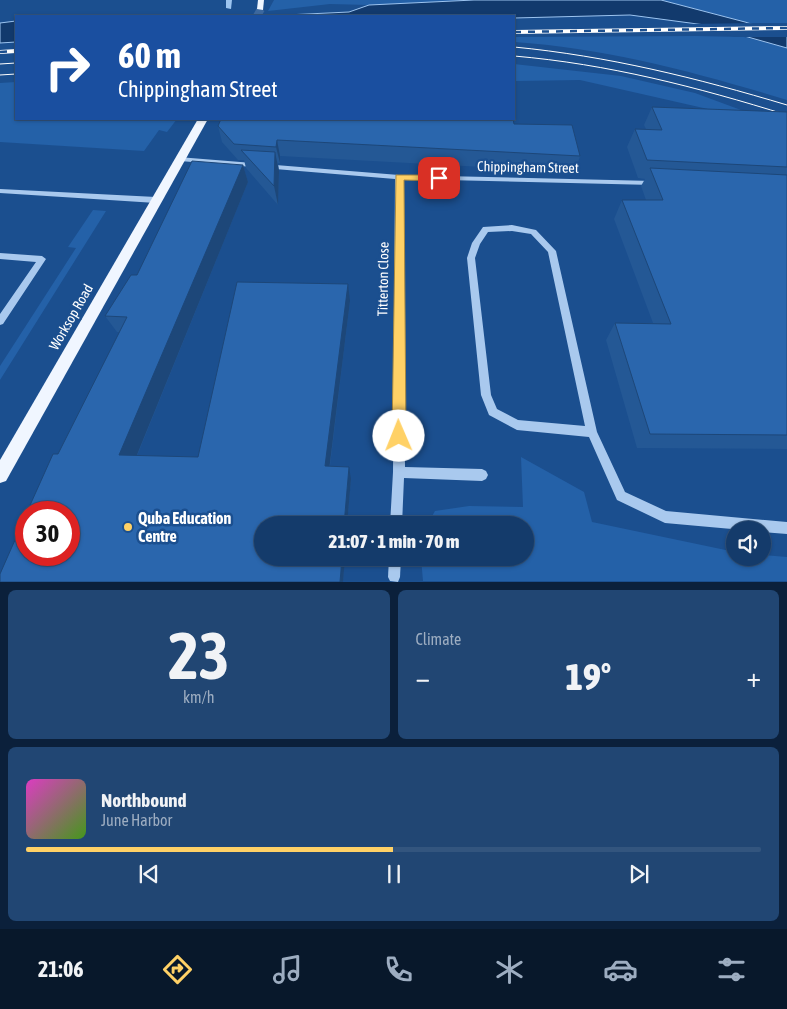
<!DOCTYPE html>
<html lang="en">
<head>
<meta charset="utf-8">
<style>
  :root { --surface:#143b6b; --page:#214673; --text:#f1f3f6; --muted:#9dadc1; --line:#33557e; --accent:#ffd166 }
  body { margin:0; font-family:"Asap Condensed",sans-serif; background:var(--page); color:var(--text); height:100vh; display:flex; flex-direction:column; font-size:19px; white-space:nowrap }
  * { box-sizing:border-box; margin:0 }
  p { font-size:16px; color:var(--muted) }
  .icon { flex:none; width:28px; height:28px; fill:none; stroke:currentColor; stroke-width:2; stroke-linecap:round; stroke-linejoin:round }
  .map { position:relative; height:582px; overflow:hidden }
  .drawer { display:flex; flex-direction:column; gap:8px; padding:8px; background:#0b203b; flex:1 }
  .drawer>* { flex:none }
  .guide { position:absolute; left:15px; top:15px; width:500px; height:105px; border-radius:0px; box-shadow:0 1px 4px #0004,0 0 0 1px var(--line); background:#1a4fa0; color:#fff; overflow:hidden }
  .buttons { position:absolute; left:726px; top:521px; display:grid; gap:10px }
  .buttons a { display:grid; place-items:center; width:45px; height:45px; border-radius:50%; background:var(--surface); box-shadow:0 1px 4px #0004,0 0 0 1px var(--line); font-size:25px }
  .speed { position:absolute; left:15px; top:501px; display:flex; gap:10px; font-size:25px; font-weight:700; text-align:center }
  .speed>* { display:grid; place-content:center; width:65px; height:65px; border-radius:50%; background:var(--surface); box-shadow:0 1px 4px #0004,0 0 0 1px var(--line); line-height:1 }
  .speed .limit { border:8px solid #d22; background:#fff; color:#111 }
  .pin { position:absolute; display:grid; place-items:center; width:42px; height:42px; color:#fff; margin:-21px; border-radius:10px; box-shadow:0 2px 8px #0006 }
  .me { position:absolute; width:55px; margin:-28px; rotate:359deg; stroke-linejoin:round; filter:drop-shadow(0 0 4px #0008) }
  .turn { display:flex; align-items:center; gap:18px; height:105px; padding:0 20px; font-size:22px }
  .turn .icon { width:65px; height:65px; stroke-width:2.5 }
  .turn b { display:block; font-size:35px; line-height:42px }
  .big { font-size:38px; font-weight:800; line-height:1.1 }
  .drawer .tile { flex:1; display:flex; flex-direction:column; justify-content:center; gap:8px; min-width:0; padding:0 18px; border-radius:8px; background:var(--page) }
  .drawer .dial { align-items:center; gap:0 }
  .dial b { font-size:65px; line-height:1 }
  .song { display:flex; align-items:center; gap:15px }
  .cover { width:60px; height:60px; border-radius:8px; background:linear-gradient(135deg,hsl(310 70% 55%),hsl(100 70% 35%)) }
  .played { height:5px; border-radius:2px; background:linear-gradient(90deg,var(--accent) 50%,var(--line) 50%) }
  .keys { display:flex; justify-content:space-around; direction:ltr }
  .heat { display:flex; justify-content:space-between; align-items:center; font-size:28px; direction:ltr }
  .drawer .tiles { flex:1; display:grid; gap:8px; grid-template-columns:1fr 1fr }
  .tile:last-child { grid-column:span 2 }
  .trip { position:absolute; left:254px; top:516px; width:280px; height:50px; border-radius:25px; background:var(--surface); box-shadow:0 1px 4px #0004,0 0 0 1px var(--line); font-weight:800; line-height:50px; text-align:center }
  .tabs { display:flex; height:80px; justify-content:space-around; align-items:center; background:#08182b; color:var(--muted) }
  .tabs .icon { width:35px; height:35px }
  .tabs .active { color:var(--accent) }
  .tabs b { font-size:22px; color:var(--text) }
  .map>svg:first-child { display:block }
  .green { fill:#2461a8 }
  .water { fill:#123a6d; stroke:#9cc4f0 }
  .pier { fill:#1b4f8f }
  .lines { fill:none; stroke-linecap:round; stroke-linejoin:round }
  .stream { fill:#9cc4f0; fill-rule:evenodd }
  .major-tunnel { stroke:#3d69a0; stroke-width:8; stroke-dasharray:8 4; stroke-linecap:butt }
  .minor { fill:#a9c9ee; fill-rule:evenodd }
  .major { fill:#f0f6ff; fill-rule:evenodd }
  .tram { stroke:#fff; stroke-width:1 }
  .rail-casing { stroke:#fff; stroke-width:4 }
  .rail { stroke:#1b4f8f; stroke-width:2.5; stroke-dasharray:7; stroke-linecap:butt }
  .wall { fill:#245895 }
  .shaded-wall { fill:#1d4779 }
  .building { fill:#2a66ad; stroke:#1d4779 }
  .route { fill:#ffd166; stroke:#a68842 }
  .poi-dot { fill:#ffd166; stroke:#1b4f8f; stroke-width:2 }
  .labels { text-anchor:middle; dominant-baseline:central; stroke-width:5; stroke-linejoin:round; paint-order:stroke }
  .street-label { font-size:14px; fill:#fff; stroke:#1b4f8f }
  .near-poi-label { font-size:16px; font-weight:bold; fill:#fff; stroke:#1b4f8f; text-anchor:start }
</style>
</head>
<body>
<div class="map">
<svg width="787" height="582" viewBox="0 0 787 582">
  <rect width="100%" height="100%" fill="#1b4f8f"/>
  <g class="green">
    <path d="M 274,0 L 474,0 L 369,5 L 330,4 L 268,11 Z"/>
    <path d="M 661,0 L 787,0 L 787,23 L 750,23 Z"/>
    <path d="M 695,36 L 744,37 L 787,48 L 787,100 C 698,73 607,48 514,42 L 514,37 Z"/>
    <path d="M 514,64 L 621,76 L 695,93 L 787,127 L 580,80 L 514,81 Z"/>
    <path d="M 16,82 L 16,119 L 177,119 L 167,132 L 159,130 L 144,151 L 0,142 L 0,83 Z"/>
    <path d="M 93,210 L 106,211 L 0,380 L 0,366 L 76,248 L 68,247 Z"/>
    <path d="M 521,457 L 584,492 L 592,522 L 735,552 L 735,558 L 762,558 L 763,555 L 787,557 L 787,581 L 423,581 L 421,558 L 525,558 L 525,525 L 427,525 L 435,511 L 469,506 L 523,507 Z"/>
  </g>
  <g class="water">
    <path d="M 474,0 L 661,0 L 745,22 L 787,35 L 787,48 L 705,25 L 630,15 L 514,18 L 265,16 L 349,12 L 369,5 Z"/>
    <path d="M 16,21 L 16,42 L 0,43 L 0,23 Z"/>
  </g>
  <path class="pier" d="M 758,23 L 787,33 L 787,37 L 735,37 L 684,24 Z"/>
  <g class="lines">
    <path class="stream" d="M 226,0 L 232,0 L 231,9 L 226,8 Z"/>
    <path class="major-tunnel" d="M 257,16 L 261,9"/>
    <g class="minor">
      <path d="M 178,157 L 399,175 L 653,181 L 657,183 L 653,185 L 403,179 L 405,467 L 482,469 L 486,471 L 488,475 L 486,479 L 482,481 L 404,478 L 402,525 L 390,525 L 393,472 L 395,179 L 180,161 L 178,161 Z"/>
      <path d="M 0,189 L 156,197 L 160,200 L 156,203 L 0,193 Z"/>
      <path d="M 512,225 L 536,230 L 556,251 L 597,432 L 625,492 L 666,511 L 787,522 L 787,534 L 762,532 L 762,530 L 743,530 L 665,523 L 617,500 L 589,437 L 517,430 L 489,415 L 481,395 L 467,258 L 472,243 L 483,227 ZM 512,231 L 531,234 L 548,252 L 585,426 L 518,420 L 497,409 L 491,395 L 475,258 L 480,244 L 488,232 Z"/>
      <path d="M 0,253 L 42,256 L 46,259 L 3,324 L 0,325 L 0,314 L 36,262 L 0,259 Z"/>
      <path d="M 389,558 L 401,558 L 400,577 L 398,582 L 390,581 L 388,577 Z"/>
    </g>
    <g class="major">
      <path d="M 258,0 L 264,0 L 263,10 L 257,9 Z"/>
      <path d="M 198,119 L 208,119 L 6,481 L 0,483 L 0,460 Z"/>
    </g>
    <g class="tram">
      <path d="M 514,47 C 608,56 697,78 787,105"/>
      <path d="M 514,56 C 608,64 697,87 787,115"/>
      <path d="M 0,64 L 16,63"/>
      <path d="M 0,75 L 16,74"/>
    </g>
    <g class="rail-casing">
      <g id="rail">
        <path d="M 514,32 L 787,28"/>
        <path d="M 0,52 L 16,51"/>
      </g>
    </g>
    <use href="#rail" class="rail"/>
  </g>
  <g class="wall">
    <path d="M 652,107 L 787,112 L 787,449 L 637,448 L 606,340 L 615,323 L 653,323 L 614,219 L 622,200 L 646,200 L 641,186 L 645,179 L 638,178 L 627,147 L 635,129 L 646,129 L 644,125 Z"/>
    <path d="M 514,124 L 580,156 L 575,172 L 280,156 L 280,163 L 278,163 L 279,171 L 278,205 L 246,168 L 244,160 L 238,160 L 222,142 L 218,126 Z"/>
    <path d="M 243,165 L 248,182 L 137,456 L 198,457 L 350,301 L 330,466 L 351,479 L 347,525 L 262,525 L 345,558 L 343,582 L 0,582 L 58,454 L 120,332 L 117,332 L 105,316 Z"/>
  </g>
  <g class="shaded-wall">
    <path d="M 277,140 L 280,156 L 280,163 L 276,147 Z"/>
    <path d="M 275,152 L 279,171 L 278,205 L 274,186 Z"/>
    <path d="M 243,165 L 248,182 L 132,467 L 119,455 Z"/>
    <path d="M 348,284 L 350,301 L 328,478 L 325,466 Z"/>
    <path d="M 349,467 L 351,479 L 347,525 L 344,525 Z"/>
    <path d="M 342,558 L 345,558 L 343,582 L 340,582 Z"/>
  </g>
  <g class="building">
    <path d="M 652,107 L 787,112 L 787,167 L 647,160 L 635,129 L 662,130 Z"/>
    <path d="M 221,119 L 513,119 L 514,124 L 572,125 L 580,156 L 277,140 L 276,147 L 234,144 L 218,126 Z"/>
    <path d="M 241,150 L 275,152 L 274,186 Z"/>
    <path d="M 192,161 L 243,165 L 119,455 L 198,457 L 237,282 L 348,284 L 325,466 L 349,467 L 344,525 L 262,525 L 262,558 L 342,558 L 340,582 L 0,582 L 0,574 L 26,515 L 26,555 L 69,555 L 69,512 L 27,512 L 53,454 L 58,454 L 127,317 L 105,316 L 131,275 L 137,275 Z"/>
    <path d="M 650,168 L 787,175 L 787,435 L 650,434 L 615,323 L 671,324 L 622,200 L 663,200 Z"/>
  </g>
  <path class="route" d="M 396,175 L 439,175 L 444,178 L 439,181 L 404,180 L 406,436 L 404,441 L 399,443 L 394,441 L 392,436 Z"/>
  <circle class="poi-dot" cx="128" cy="527" r="5"/>
  <g class="labels">
    <g class="street-label">
      <text transform="translate(528 167) rotate(1)">Chippingham Street</text>
      <text transform="translate(383 279) rotate(-89)">Titterton Close</text>
      <text transform="translate(71 317) rotate(-60)">Worksop Road</text>
    </g>
    <g class="near-poi-label">
      <text x="138" y="518">Quba Education<tspan x="138" dy="18">Centre</tspan></text>
    </g>
  </g>
</svg>
<div class="buttons">
<a><svg class="icon" aria-label="sound" viewBox="0 0 24 24"><path d="M4 9h4l5-4v14l-5-4H4zM17 9q2 3 0 6"/></svg></a>
</div>
<div class="speed"><div class="limit">30</div></div>
<div class="pin" style="left:439px;top:178px;background:#d93025"><svg class="icon" aria-label="arrive" viewBox="0 0 24 24"><path d="M6 21V4h12l-3 4 3 4H6"/></svg></div>
<svg class="me" style="left:399px;top:436px" viewBox="-20 -20 40 40"><circle r="19" fill="#fff"/><path d="M0-13L10 11 0 6-10 11z" fill="#ffd166"/></svg>
<div class="trip">21:07 · 1 min · 70 m</div>
<div class="guide">
<div class="turn"><svg class="icon" aria-label="right" viewBox="0 0 24 24"><path d="M7 20v-9h11M14 6l5 5-5 5"/></svg><div><b>60 m</b>Chippingham Street</div></div>
</div>
</div>
<section class="drawer">
<div class="tiles">
<div class="tile dial"><b>23</b><p>km/h</p></div>
<div class="tile"><p>Climate</p>
<div class="heat"><a>−</a><b class="big">19°</b><a>+</a></div>
</div>
<div class="tile">
<div class="song"><i class="cover"></i><div><b>Northbound</b><p>June Harbor</p></div></div>
<div class="played"></div>
<div class="keys"><svg class="icon" aria-label="previous" viewBox="0 0 24 24"><path d="M18 5L8 12l10 7zM5 5v14"/></svg><svg class="icon" aria-label="pause" viewBox="0 0 24 24"><path d="M8 5v14M16 5v14"/></svg><svg class="icon" aria-label="next" viewBox="0 0 24 24"><path d="M6 5l10 7-10 7zM19 5v14"/></svg></div>
</div>
</div>
</section>
<nav class="tabs">
<b>21:06</b>
<svg class="icon active" aria-label="directions" viewBox="0 0 24 24"><path d="M12 3l9 9-9 9-9-9zM9 14v-3h6M13 9l2 2-2 2"/></svg>
<svg class="icon" aria-label="music" viewBox="0 0 24 24"><path d="M9 18V5l10-2v13"/><circle cx="6" cy="18" r="3"/><circle cx="16" cy="16" r="3"/></svg>
<svg class="icon" aria-label="phone" viewBox="0 0 24 24"><path d="M5 4h4l2 5-3 2q2 4 5 5l2-3 5 2v4C11 20 4 13 5 4z"/></svg>
<svg class="icon" aria-label="climate" viewBox="0 0 24 24"><path d="M12 3v18M4 7l16 10M4 17L20 7"/></svg>
<svg class="icon" aria-label="car" viewBox="0 0 24 24"><path d="M5 17H2v-5l4-1 3-4h7l3 4 3 1v5h-3M9 17h6M6 11h13"/><circle cx="7" cy="17" r="2"/><circle cx="17" cy="17" r="2"/></svg>
<svg class="icon" aria-label="filters" viewBox="0 0 24 24"><path d="M4 7h16M4 17h16"/><circle cx="9" cy="7" r="2"/><circle cx="15" cy="17" r="2"/></svg>
</nav>
</body>
</html>
